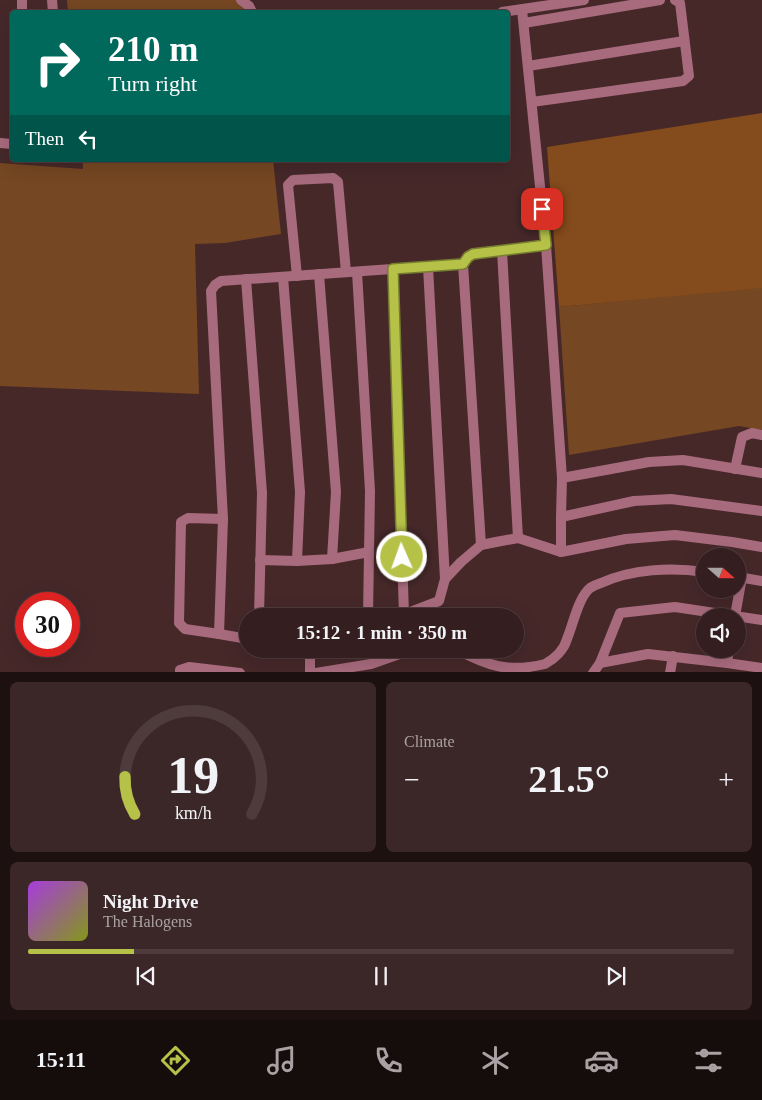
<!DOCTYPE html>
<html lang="en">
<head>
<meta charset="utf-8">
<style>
  :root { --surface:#341e1f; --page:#3c2728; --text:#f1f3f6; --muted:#a9a2a4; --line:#4e3c3d; --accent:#b6c148 }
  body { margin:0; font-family:Georgia,serif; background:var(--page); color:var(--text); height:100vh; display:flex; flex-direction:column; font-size:19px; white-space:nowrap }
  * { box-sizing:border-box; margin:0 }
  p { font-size:16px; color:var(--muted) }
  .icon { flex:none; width:28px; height:28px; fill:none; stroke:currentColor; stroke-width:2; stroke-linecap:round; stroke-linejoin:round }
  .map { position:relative; height:672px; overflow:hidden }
  .sheet { display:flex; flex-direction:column; gap:10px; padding:10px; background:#1d1011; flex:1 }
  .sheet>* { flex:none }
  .hud { position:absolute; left:10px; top:10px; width:500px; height:152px; border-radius:5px; box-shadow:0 5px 20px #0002,0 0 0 1px var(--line); background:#00695c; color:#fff; overflow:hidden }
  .needle { width:32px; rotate:111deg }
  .tools { position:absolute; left:696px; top:548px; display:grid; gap:10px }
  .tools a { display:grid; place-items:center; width:50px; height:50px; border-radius:50%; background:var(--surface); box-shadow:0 5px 20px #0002,0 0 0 1px var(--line); font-size:25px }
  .speed { position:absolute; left:15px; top:592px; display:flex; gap:10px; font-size:25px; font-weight:700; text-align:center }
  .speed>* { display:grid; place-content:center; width:65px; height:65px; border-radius:50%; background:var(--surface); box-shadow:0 5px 20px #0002,0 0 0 1px var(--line); line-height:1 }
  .speed .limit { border:8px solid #d22; background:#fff; color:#111 }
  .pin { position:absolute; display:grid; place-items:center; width:42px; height:42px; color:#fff; margin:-21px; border-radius:10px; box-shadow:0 2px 8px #0006 }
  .me { position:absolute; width:55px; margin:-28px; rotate:358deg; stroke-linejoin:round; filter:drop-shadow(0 0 4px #0008) }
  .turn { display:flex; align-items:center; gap:18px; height:105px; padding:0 15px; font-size:22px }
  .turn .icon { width:65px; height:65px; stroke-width:2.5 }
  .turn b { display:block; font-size:35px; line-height:42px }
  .then { display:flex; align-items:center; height:48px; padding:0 15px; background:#0003; gap:10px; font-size:19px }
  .big { font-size:38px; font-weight:700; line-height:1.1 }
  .sheet .card { flex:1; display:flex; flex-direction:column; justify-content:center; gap:8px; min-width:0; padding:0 18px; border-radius:8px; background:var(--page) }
  .sheet .dial { align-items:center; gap:0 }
  .dial svg { height:130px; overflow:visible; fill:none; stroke:var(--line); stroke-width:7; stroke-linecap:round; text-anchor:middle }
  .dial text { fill:var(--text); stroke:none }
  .song { display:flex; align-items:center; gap:15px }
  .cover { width:60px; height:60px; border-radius:8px; background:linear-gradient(135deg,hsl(280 70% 55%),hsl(70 70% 35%)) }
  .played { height:5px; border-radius:2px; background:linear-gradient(90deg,var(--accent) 15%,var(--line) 15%) }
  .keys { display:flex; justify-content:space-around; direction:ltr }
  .heat { display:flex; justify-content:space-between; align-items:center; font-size:28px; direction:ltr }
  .sheet .tiles { flex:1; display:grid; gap:10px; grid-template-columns:1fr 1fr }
  .card:last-child { grid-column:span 2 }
  .trip { position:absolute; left:239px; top:608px; width:285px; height:50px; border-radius:25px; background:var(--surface); box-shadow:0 5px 20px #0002,0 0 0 1px var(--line); font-weight:700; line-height:50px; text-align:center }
  .tabs { display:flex; height:80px; justify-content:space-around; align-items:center; background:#150c0c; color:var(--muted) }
  .tabs .icon { width:35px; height:35px }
  .tabs .selected { color:var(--accent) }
  .tabs b { font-size:22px; color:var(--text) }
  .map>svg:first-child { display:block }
  .green { fill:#754722 }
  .forest { fill:#844b1c }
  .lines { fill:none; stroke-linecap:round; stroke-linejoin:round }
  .street { stroke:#a86b7e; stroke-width:10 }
  .route-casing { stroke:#767d2f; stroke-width:12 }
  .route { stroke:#b6c148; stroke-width:9 }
</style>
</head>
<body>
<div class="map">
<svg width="762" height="673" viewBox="0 0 762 673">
  <rect width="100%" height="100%" fill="#462829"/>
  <g class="green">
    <path d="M 67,0 L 241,0 L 252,12 L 68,12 Z"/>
    <path d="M 83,160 L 273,160 L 281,234 L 225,243 L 195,244 L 199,394 L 0,386 L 0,163 L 83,169 Z"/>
    <path d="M 762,287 L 762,430 L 739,426 L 569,455 L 559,307 Z"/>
  </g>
  <path class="forest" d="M 762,113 L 762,288 L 559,307 L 547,147 Z"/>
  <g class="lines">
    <g class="street">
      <path d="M 22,0 L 22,12"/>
      <path d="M 52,0 L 53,12"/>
      <path d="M 241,0 L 249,6 L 252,12"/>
      <path d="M 522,10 L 546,245 L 562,478"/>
      <path d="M 502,12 L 584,0"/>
      <path d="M 524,23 L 660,0"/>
      <path d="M 528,66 L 684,41"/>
      <path d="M 532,102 L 683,81 L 689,76 L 680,3 L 675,0"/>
      <path d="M 0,143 L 12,144"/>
      <path d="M 502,251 L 518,538"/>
      <path d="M 463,264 L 481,545"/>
      <path d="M 428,267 L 445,579"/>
      <path d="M 393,269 L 404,615"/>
      <path d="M 357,272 L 370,491 L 368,616"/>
      <path d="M 297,276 L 288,185 L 293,180 L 333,178 L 338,182 L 346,272"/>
      <path d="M 246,279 L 262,493 L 259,616"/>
      <path d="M 735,469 L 742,437 L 752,433 L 762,435"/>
      <path d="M 762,473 L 683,460 L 649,462 L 562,478 L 561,517 L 634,501 L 671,499 L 762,511"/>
      <path d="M 561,552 L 561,517"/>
      <path d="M 332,559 L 369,552"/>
      <path d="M 260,560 L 297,561 L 300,492 L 283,277"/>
      <path d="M 297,561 L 332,559 L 336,492 L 319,274"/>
      <path d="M 738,577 L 762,581"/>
      <path d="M 400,616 L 439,601 L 445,579 L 461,562 L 481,545 L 496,542 L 518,538 L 561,552 L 626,539 L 675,535 L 732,542 L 762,547"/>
      <path d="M 735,616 L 742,577"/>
      <path d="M 219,634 L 185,629 L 179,623 L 181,522 L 188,518 L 223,519"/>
      <path d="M 248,639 L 219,634 L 223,519 L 211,291 L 215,285 L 221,281 L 463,264 L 468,257 L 473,254 L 546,245"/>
      <path d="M 310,649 L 310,673"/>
      <path d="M 456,649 C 488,666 508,673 545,664 C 554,659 564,650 567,639 C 573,625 578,598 590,588 C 593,586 598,584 601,583 C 632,569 671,567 705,572"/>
      <path d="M 600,663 L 620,613 L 675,607 L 762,620"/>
      <path d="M 727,663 L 762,668"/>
      <path d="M 180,673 L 180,670 L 189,667 L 240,673"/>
      <path d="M 316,673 L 371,664 L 414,649"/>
      <path d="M 593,673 L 600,663 L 648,654 L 727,663 L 729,649"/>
      <path d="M 670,673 L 673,656"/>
    </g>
  </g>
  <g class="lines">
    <g class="route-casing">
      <path id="route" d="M 402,557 L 393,269 L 463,264 L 468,257 L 473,254 L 546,245 L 542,209"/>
    </g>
    <use href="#route" class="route"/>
  </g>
</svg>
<div class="tools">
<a><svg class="needle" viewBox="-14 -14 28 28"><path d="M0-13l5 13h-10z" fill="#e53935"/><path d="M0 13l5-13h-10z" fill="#a9a2a4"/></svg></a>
<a><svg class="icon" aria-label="sound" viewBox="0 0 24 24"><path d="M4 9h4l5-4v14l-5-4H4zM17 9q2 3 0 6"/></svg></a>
</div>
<div class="speed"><div class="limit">30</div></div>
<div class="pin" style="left:542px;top:209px;background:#d93025"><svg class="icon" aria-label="arrive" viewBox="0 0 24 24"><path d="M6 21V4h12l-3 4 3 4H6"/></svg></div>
<svg class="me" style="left:402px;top:557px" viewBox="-20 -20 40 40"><circle r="17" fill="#b6c148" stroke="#fff" stroke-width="3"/><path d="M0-11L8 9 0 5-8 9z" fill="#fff"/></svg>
<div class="trip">15:12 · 1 min · 350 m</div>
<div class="hud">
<div class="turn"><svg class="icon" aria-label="right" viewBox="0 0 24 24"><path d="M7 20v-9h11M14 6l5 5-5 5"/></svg><div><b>210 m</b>Turn right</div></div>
<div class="then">Then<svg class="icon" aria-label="left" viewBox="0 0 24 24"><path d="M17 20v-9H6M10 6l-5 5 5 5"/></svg></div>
</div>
</div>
<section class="sheet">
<div class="tiles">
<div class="card dial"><svg viewBox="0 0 100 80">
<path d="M14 69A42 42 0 1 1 86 69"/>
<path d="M14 69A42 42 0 0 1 8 46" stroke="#b6c148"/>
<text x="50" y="56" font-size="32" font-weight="700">19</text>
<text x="50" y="72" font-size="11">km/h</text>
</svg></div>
<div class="card"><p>Climate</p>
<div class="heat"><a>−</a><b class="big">21.5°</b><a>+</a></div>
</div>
<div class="card">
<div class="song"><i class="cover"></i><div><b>Night Drive</b><p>The Halogens</p></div></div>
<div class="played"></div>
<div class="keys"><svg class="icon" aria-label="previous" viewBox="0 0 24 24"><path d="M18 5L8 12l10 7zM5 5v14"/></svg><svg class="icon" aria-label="pause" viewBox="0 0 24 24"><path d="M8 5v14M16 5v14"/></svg><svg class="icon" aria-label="next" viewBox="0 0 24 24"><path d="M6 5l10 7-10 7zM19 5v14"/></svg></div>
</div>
</div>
</section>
<nav class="tabs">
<b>15:11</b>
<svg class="icon selected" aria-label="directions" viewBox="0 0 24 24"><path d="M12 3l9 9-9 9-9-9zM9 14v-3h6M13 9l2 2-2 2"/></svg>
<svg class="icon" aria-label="music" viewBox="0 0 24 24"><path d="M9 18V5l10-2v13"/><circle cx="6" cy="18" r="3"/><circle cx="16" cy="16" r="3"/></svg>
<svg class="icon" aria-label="phone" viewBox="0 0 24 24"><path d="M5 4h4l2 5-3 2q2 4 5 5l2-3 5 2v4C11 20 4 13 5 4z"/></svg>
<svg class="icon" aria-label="climate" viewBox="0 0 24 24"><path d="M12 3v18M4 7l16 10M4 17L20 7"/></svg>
<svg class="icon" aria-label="car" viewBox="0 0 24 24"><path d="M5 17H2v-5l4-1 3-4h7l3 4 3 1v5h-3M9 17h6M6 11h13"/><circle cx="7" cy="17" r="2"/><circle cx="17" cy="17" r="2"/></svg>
<svg class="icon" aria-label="filters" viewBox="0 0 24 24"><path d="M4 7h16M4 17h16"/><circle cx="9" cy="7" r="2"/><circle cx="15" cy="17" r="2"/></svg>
</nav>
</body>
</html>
